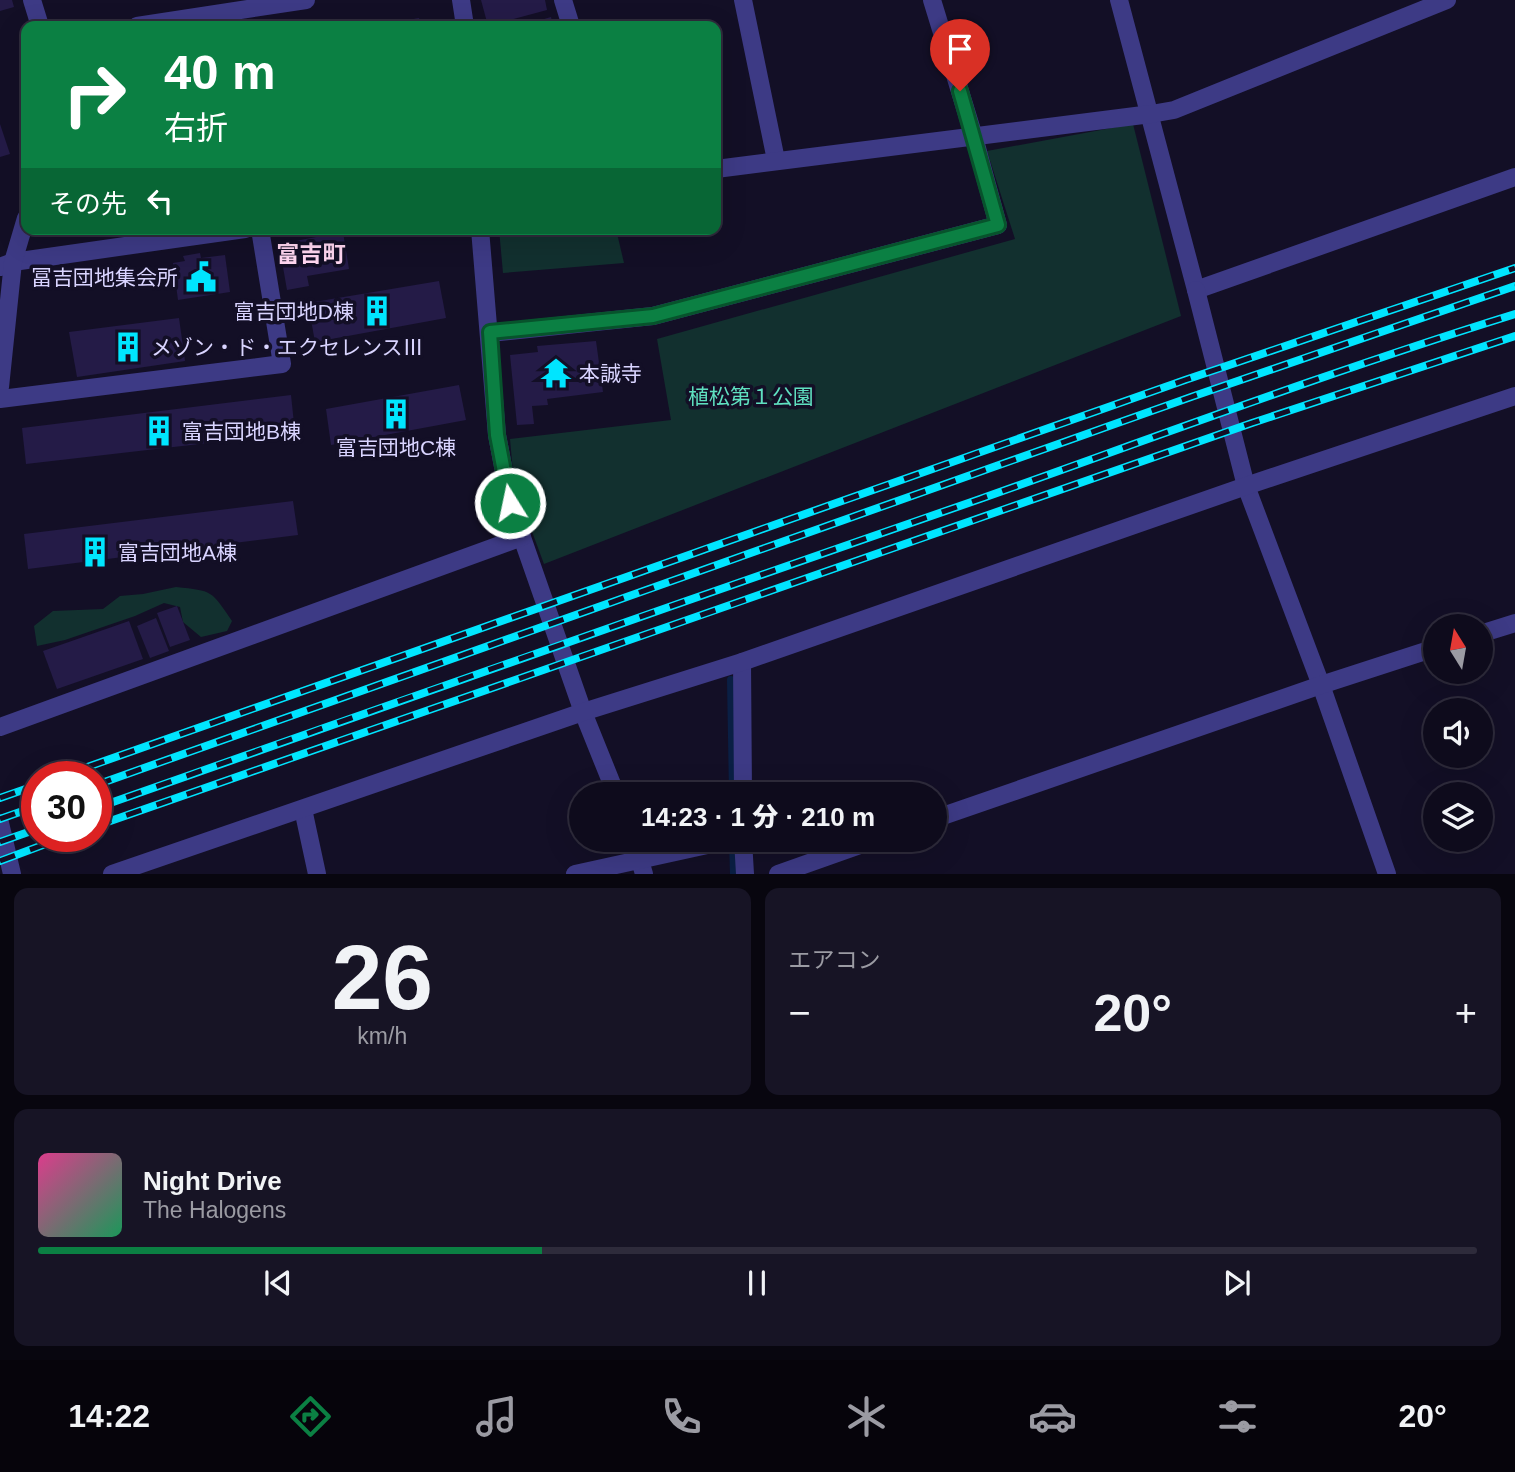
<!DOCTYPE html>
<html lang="ja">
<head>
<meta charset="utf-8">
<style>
  :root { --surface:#0e0b1c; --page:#171425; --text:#f1f3f6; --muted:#9b9ba3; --line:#2e2b3b; --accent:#0b8043 }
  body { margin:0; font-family:Helvetica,"Noto Sans JP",sans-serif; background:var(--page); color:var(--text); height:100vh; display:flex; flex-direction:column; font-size:26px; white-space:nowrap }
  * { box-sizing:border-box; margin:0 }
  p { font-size:23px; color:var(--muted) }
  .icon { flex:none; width:38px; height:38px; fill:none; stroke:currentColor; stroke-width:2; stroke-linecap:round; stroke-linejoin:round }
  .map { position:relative; height:874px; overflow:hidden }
  .side { display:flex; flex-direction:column; gap:14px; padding:14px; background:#08060f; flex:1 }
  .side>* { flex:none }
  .hud { position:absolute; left:21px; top:21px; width:700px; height:214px; border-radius:14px; box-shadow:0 7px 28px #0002,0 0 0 2px var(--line); background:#0b8043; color:#fff; overflow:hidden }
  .needle { width:46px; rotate:349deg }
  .buttons { position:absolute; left:1423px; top:614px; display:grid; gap:14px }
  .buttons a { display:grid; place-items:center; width:70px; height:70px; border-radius:50%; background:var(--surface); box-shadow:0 7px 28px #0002,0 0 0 2px var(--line); font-size:35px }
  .speed { position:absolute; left:21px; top:761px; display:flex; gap:14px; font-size:35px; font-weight:700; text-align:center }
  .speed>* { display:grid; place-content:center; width:91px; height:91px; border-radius:50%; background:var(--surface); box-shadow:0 7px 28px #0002,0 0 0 2px var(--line); line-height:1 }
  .speed .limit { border:10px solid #d22; background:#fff; color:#111 }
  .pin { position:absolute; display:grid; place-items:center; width:60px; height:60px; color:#fff; margin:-72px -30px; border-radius:50% 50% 50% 0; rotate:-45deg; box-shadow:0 0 7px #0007 }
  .pin .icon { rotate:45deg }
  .me { position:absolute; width:77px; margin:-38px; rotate:350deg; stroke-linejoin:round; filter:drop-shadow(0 0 5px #0008) }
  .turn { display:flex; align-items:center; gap:24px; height:147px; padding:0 28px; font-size:32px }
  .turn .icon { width:91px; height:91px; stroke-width:2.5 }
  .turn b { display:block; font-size:49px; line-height:60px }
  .then { display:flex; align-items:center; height:66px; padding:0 28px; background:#0003; gap:14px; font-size:26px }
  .big { font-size:52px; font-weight:800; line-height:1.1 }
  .side .card { flex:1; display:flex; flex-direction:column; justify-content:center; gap:10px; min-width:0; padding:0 24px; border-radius:14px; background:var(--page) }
  .side .dial { align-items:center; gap:0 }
  .dial b { font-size:91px; line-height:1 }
  .song { display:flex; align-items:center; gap:21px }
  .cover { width:84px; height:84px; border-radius:10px; background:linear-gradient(135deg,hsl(330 70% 55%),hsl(150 70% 35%)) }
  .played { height:7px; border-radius:4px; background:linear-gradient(90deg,var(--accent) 35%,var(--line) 35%) }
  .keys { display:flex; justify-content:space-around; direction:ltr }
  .heat { display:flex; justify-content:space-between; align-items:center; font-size:38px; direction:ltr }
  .side .tiles { flex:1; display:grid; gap:14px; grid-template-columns:1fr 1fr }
  .card:last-child { grid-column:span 2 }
  .trip { position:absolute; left:569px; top:782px; width:378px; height:70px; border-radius:35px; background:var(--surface); box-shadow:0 7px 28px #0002,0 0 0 2px var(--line); font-weight:800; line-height:70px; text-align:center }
  .menu { display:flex; height:112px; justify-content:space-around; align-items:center; background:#06040b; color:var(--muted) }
  .menu .icon { width:49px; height:49px }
  .menu .current { color:var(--accent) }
  .menu b { font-size:32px; color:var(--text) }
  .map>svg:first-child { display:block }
  .green { fill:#12302f }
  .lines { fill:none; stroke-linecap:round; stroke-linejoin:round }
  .stream { stroke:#0a1f44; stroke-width:8 }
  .building { fill:#241b47 }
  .minor { stroke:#3d3a85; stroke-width:18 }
  .rail-casing { stroke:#00e5ff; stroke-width:8 }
  .rail { stroke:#130f26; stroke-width:5; stroke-dasharray:16; stroke-linecap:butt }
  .route-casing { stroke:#07532c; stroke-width:18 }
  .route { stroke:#0b8043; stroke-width:12 }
  .labels { text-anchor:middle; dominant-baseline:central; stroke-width:7; stroke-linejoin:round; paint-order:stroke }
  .poi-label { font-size:21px; fill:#d9d4ff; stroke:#130f26; text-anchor:start }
  .park-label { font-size:21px; fill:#5fe0c0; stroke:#130f26 }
  .neighbourhood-label { font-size:23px; font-weight:bold; fill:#ffd6f0; stroke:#130f26 }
</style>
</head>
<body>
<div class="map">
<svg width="1515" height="874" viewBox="0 0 1515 874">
  <rect width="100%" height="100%" fill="#130f26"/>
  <g class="green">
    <path d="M 1133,124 L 1181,316 L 544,564 L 514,483 L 510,439 L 671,420 L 657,339 L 1015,239 L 987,151 Z"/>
    <path d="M 499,229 L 616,229 L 624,263 L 503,273 Z"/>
    <path d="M 176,587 C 213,591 211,590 232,621 L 227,631 L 201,637 L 183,622 L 180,607 L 164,603 L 135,616 L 65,640 L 37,646 L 34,626 L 53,611 L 103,609 L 120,596 L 143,594 Z"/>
  </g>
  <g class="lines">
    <g class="stream">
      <path d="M 731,680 L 733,794"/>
      <path d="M 733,840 L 734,874"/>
    </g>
  </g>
  <g class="building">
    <path d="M 0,0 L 12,0 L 14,7 L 0,11 Z"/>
    <path d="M 481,0 L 545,0 L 547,10 L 488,26 Z"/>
    <path d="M 551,17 L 553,26 L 535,26 L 534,22 Z"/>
    <path d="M 419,18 L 421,26 L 379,26 L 379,25 Z"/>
    <path d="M 0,124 L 10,154 L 0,157 Z"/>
    <path d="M 343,232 L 349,269 L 307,276 L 309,286 L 287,290 L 279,244 Z"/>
    <path d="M 200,253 L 201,258 L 225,255 L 230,292 L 178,300 L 173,263 L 185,261 L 183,256 Z"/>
    <path d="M 439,281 L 446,318 L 315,342 L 308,303 Z"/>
    <path d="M 179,318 L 185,361 L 77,377 L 69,332 Z"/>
    <path d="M 596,341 L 603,392 L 547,399 L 548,405 L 532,406 L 534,424 L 517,425 L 510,355 L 538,352 L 537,346 Z"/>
    <path d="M 459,385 L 466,420 L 331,445 L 326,409 Z"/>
    <path d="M 291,395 L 295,433 L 26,464 L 22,428 Z"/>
    <path d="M 293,501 L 298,535 L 28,569 L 24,534 Z"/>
    <path d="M 177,606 L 190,640 L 170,647 L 157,613 Z"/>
    <path d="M 156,618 L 169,651 L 150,658 L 137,626 Z"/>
    <path d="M 129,621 L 143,659 L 57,689 L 43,651 Z"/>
  </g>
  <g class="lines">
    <g class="minor">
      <path d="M 32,0 L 40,26"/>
      <path d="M 461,0 L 465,26"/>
      <path d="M 563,0 L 571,26"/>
      <path d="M 743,0 L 776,160"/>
      <path d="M 1119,0 L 1196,290 L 1515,177"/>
      <path d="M 137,26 L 306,0"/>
      <path d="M 716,169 L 1151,114 L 1174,110 L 1447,0"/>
      <path d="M 480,229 L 497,435 L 510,503 L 583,712 L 616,794"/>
      <path d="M 0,267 L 13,262 L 245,229"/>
      <path d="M 1196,290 L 1246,486 L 1321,685 L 1387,874"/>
      <path d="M 490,333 L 653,316 L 998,225 L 974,137 L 932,0"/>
      <path d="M 0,387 L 13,262 L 26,218"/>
      <path d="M 0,399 L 282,364 L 260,229"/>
      <path d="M 1480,634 L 1515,623"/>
      <path d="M 742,662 L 743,794"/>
      <path d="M 0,727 L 522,537"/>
      <path d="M 303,809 L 317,874"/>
      <path d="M 934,819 L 1321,685 L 1435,648"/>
      <path d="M 0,823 L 12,874"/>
      <path d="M 634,840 L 644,874"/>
      <path d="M 743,840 L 745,874"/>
      <path d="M 112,874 L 583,712 L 742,662 L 1246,486 L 1515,396"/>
      <path d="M 575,874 L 730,840"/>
      <path d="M 778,874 L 874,840"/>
    </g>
    <g class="rail-casing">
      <g id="rail">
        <path d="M 59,777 L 1185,380 L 1515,268"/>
        <path d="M 96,785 L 1191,397 L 1515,286"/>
        <path d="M 0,798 L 37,785"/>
        <path d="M 96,808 C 390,704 685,601 980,499 C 1158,436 1335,370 1515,314"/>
        <path d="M 0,819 L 37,806"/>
        <path d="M 96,826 L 1252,423 L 1515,336"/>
        <path d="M 0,842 L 37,829"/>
        <path d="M 0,861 L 67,836"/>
      </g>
    </g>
    <use href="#rail" class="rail"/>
  </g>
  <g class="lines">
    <g class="route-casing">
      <path id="route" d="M 510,503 L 497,435 L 490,332 L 653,316 L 998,225 L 960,91"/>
    </g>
    <use href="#route" class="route"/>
  </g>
  <defs>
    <g id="civic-bare" transform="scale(2.415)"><path d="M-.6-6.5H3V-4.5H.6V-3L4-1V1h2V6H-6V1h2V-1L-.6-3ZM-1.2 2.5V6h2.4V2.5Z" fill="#00e5ff" stroke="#130f26" stroke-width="2.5" paint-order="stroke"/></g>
    <g id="building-bare" transform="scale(2.415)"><path d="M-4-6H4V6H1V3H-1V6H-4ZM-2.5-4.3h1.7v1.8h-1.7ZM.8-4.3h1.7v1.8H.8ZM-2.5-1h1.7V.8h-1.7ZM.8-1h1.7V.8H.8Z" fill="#00e5ff" stroke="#130f26" stroke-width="2.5" paint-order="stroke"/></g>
    <g id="temple-bare" transform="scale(2.415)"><path d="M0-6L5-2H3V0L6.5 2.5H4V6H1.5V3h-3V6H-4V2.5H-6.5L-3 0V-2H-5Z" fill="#00e5ff" stroke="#130f26" stroke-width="2.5" paint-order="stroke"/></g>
  </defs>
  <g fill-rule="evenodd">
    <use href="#civic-bare" x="201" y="277"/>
    <use href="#building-bare" x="377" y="311"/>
    <use href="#building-bare" x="128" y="347"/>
    <use href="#temple-bare" x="556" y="373"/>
    <use href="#building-bare" x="396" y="414"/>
    <use href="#building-bare" x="159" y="431"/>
    <use href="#building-bare" x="95" y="552"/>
  </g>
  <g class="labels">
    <g class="poi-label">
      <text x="178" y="277" text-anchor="end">冨吉団地集会所</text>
      <text x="354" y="311" text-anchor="end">富吉団地D棟</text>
      <text x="151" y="347">メゾン・ド・エクセレンスⅢ</text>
      <text x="579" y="373">本誠寺</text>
      <text x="182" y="431">富吉団地B棟</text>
      <text x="396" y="447" text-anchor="middle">富吉団地C棟</text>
      <text x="118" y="552">富吉団地A棟</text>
    </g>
    <g class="park-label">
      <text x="751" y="396">植松第１公園</text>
    </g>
    <g class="neighbourhood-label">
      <text x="311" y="254">富吉町</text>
    </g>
  </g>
</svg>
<div class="buttons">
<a><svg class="needle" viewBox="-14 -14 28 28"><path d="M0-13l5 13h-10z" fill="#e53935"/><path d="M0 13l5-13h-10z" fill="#9b9ba3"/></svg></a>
<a><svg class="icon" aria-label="sound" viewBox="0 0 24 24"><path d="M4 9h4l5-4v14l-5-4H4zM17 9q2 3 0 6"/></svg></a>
<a><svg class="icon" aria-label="layers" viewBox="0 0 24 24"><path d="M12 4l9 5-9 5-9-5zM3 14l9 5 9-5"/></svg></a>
</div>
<div class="speed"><div class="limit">30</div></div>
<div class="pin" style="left:960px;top:91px;background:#d93025"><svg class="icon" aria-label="arrive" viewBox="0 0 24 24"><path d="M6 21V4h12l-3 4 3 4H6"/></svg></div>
<svg class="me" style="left:510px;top:503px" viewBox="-20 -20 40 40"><circle r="17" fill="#0b8043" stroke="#fff" stroke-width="3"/><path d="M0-11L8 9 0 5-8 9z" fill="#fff"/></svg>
<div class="trip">14:23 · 1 分 · 210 m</div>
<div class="hud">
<div class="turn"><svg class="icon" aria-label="right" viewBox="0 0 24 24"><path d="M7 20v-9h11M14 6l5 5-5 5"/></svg><div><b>40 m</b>右折</div></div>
<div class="then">その先<svg class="icon" aria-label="left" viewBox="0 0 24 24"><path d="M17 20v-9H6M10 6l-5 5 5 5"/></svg></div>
</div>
</div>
<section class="side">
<div class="tiles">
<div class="card dial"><b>26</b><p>km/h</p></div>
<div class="card"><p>エアコン</p>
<div class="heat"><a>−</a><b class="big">20°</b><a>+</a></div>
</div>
<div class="card">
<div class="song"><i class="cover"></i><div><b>Night Drive</b><p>The Halogens</p></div></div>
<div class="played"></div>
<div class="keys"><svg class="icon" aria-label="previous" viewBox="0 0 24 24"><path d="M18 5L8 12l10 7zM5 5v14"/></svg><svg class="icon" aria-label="pause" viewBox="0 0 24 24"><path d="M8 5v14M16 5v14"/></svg><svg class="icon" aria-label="next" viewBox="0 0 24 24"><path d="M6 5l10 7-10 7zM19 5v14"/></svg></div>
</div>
</div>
</section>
<nav class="menu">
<b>14:22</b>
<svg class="icon current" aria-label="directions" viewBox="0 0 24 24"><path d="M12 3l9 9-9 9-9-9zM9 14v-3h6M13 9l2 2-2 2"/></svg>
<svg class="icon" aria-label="music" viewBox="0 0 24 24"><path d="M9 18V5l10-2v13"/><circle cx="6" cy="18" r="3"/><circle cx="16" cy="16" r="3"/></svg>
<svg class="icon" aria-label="phone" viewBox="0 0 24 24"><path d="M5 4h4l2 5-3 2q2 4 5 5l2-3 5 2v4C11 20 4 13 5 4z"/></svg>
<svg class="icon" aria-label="climate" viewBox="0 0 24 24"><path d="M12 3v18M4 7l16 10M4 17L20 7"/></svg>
<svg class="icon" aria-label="car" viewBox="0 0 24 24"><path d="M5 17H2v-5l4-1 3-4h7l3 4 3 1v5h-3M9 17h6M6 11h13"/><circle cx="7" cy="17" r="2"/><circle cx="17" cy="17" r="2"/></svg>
<svg class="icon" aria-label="filters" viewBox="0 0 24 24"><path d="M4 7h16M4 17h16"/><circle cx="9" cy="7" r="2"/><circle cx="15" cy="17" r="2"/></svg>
<b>20°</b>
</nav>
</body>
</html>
